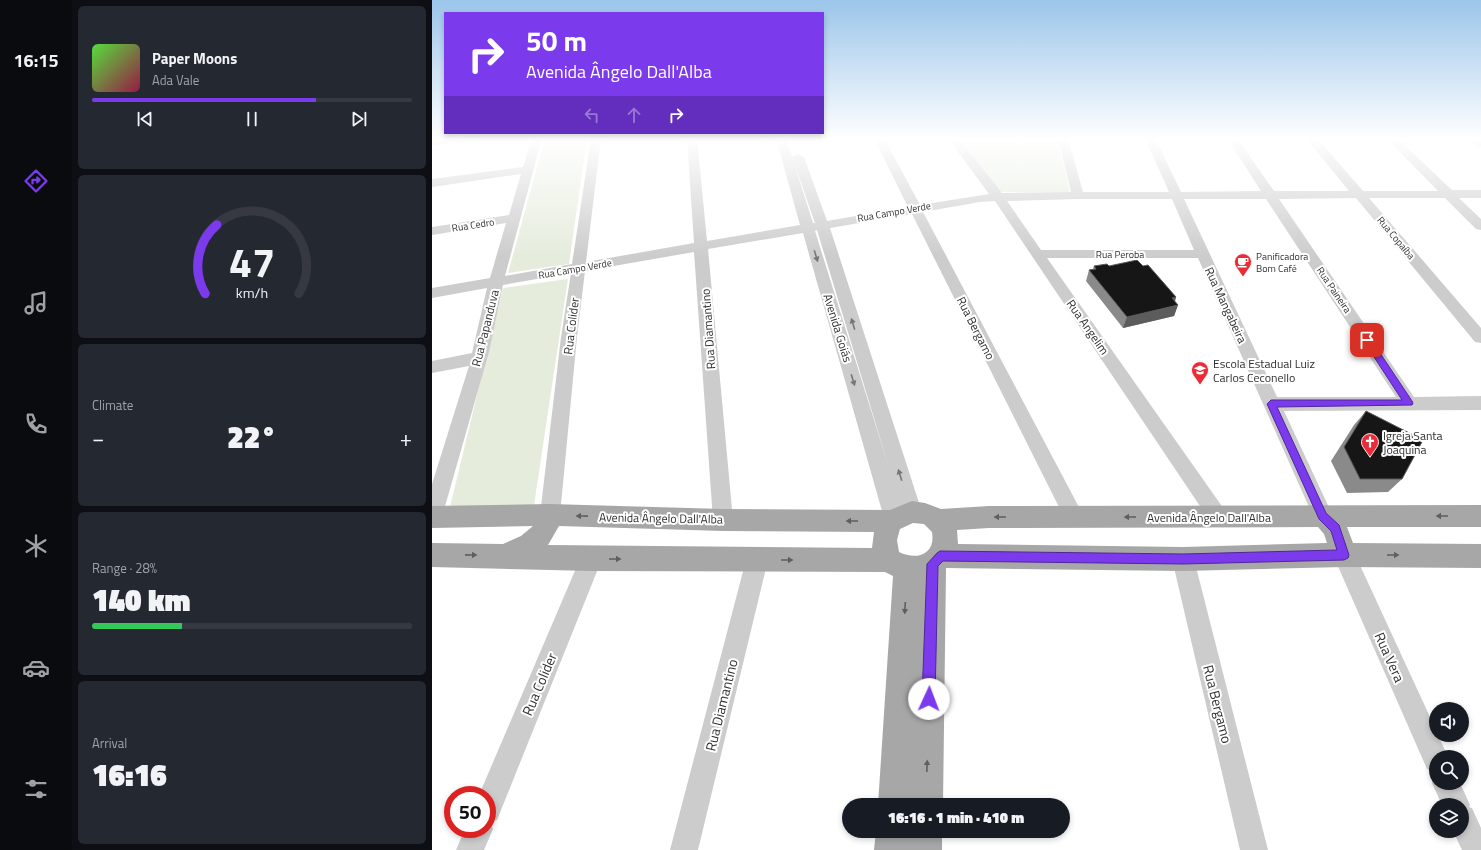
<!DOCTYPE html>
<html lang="en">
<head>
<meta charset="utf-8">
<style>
  :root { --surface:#171b24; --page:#242831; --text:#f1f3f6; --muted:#9ea1a6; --line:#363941; --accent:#7c3aed }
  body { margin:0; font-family:"Titillium Web",sans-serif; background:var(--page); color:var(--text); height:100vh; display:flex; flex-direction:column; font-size:15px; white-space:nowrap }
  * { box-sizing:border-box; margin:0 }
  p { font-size:13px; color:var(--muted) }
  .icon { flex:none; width:22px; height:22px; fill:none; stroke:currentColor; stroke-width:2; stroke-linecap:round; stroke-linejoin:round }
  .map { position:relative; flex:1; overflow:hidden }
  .sheet { display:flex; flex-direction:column; gap:6px; padding:6px; background:#0d0f14; width:360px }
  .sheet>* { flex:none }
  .guide { position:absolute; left:12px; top:12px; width:380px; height:122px; border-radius:0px; box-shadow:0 2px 6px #0003; background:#7c3aed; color:#fff; overflow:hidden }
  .controls { position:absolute; left:997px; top:702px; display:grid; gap:8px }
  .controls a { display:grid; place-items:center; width:40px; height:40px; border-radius:50%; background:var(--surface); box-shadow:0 2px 6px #0003; font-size:20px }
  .speed { position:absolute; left:12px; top:786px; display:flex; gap:8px; font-size:20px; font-weight:700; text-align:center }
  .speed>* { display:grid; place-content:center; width:52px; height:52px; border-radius:50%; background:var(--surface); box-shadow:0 2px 6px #0003; line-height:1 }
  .speed .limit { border:6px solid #d22; background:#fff; color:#111 }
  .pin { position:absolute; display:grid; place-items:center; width:34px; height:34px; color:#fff; margin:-17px; border-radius:8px; box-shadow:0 2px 6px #0006 }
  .me { position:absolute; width:44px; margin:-22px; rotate:2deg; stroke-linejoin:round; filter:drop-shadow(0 0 3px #0008) }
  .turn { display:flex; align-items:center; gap:14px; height:84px; padding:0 16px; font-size:18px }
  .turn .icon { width:52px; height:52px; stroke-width:2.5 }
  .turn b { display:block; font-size:28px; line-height:34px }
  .lanes { display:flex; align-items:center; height:38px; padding:0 16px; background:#0003; justify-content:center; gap:20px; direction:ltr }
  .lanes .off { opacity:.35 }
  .big { font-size:30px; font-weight:800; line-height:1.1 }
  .sheet .widget { flex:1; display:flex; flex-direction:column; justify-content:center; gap:6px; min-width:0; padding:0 14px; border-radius:6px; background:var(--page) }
  .sheet .dial { align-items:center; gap:0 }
  .dial svg { height:104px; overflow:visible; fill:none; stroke:var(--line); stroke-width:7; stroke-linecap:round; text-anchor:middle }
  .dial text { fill:var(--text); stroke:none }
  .song { display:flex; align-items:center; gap:12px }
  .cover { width:48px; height:48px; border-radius:6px; background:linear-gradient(135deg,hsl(110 70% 55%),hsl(340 70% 35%)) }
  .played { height:4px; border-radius:2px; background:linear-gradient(90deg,var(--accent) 70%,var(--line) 70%) }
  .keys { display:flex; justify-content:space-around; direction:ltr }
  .heat { display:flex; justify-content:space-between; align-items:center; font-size:22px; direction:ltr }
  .charge { height:6px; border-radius:3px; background:linear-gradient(90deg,#34c759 28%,var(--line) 0) }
  .trip { position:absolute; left:410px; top:798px; width:228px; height:40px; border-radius:20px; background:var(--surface); box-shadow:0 2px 6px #0003; font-weight:800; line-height:40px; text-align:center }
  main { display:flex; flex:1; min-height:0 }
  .tabs { display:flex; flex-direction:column; width:72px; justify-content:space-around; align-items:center; background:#090b0e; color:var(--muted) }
  .tabs .icon { width:28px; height:28px }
  .tabs .current { color:var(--accent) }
  .tabs b { font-size:18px; color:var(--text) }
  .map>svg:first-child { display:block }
  .green { fill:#e5ecdc }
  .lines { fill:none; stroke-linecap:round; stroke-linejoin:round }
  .minor { fill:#ccc; fill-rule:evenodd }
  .major { fill:#a7a7a7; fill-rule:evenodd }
  .wall { fill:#8a8a8a }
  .shaded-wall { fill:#5c5c5c }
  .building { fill:#161616; stroke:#5c5c5c }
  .oneway { fill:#767676 }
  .oneway2 { fill:#5f5f5f }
  .route { fill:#7c3aed; stroke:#51269a }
  .labels { text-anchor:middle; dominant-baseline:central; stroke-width:4; stroke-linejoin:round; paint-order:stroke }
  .far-street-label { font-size:10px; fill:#2f2f2f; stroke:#fff }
  .far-poi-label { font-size:10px; fill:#2f2f2f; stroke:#fff; text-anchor:start }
  .street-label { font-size:12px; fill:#2f2f2f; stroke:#fff }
  .poi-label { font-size:12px; fill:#2f2f2f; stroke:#fff; text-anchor:start }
  .near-street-label { font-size:14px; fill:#2f2f2f; stroke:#fff }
</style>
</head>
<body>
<main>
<nav class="tabs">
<b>16:15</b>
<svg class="icon current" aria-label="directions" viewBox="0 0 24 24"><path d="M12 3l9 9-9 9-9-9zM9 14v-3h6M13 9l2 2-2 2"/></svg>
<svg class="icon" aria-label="music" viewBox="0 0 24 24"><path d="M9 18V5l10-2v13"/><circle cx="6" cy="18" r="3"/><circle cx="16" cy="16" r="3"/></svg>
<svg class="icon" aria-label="phone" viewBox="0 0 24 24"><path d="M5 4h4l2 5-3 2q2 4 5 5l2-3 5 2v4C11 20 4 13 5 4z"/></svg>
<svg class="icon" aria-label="climate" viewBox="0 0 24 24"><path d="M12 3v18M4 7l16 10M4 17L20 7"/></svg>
<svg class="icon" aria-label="car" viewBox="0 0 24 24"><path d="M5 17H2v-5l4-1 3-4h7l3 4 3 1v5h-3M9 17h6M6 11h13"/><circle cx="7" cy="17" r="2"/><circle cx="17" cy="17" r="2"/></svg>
<svg class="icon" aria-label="filters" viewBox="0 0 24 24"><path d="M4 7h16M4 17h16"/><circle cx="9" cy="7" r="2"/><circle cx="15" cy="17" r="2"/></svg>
</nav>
<section class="sheet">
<div class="widget">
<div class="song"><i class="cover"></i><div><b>Paper Moons</b><p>Ada Vale</p></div></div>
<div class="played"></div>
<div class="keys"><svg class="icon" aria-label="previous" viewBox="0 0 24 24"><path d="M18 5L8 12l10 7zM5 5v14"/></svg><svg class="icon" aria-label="pause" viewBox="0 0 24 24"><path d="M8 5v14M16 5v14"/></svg><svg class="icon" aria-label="next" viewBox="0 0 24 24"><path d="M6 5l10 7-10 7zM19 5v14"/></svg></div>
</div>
<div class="widget dial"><svg viewBox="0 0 100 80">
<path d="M14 69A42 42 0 1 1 86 69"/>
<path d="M14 69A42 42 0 0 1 23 16" stroke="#7c3aed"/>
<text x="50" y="56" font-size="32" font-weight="700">47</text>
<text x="50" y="72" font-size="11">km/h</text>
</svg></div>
<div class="widget"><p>Climate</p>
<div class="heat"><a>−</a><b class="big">22°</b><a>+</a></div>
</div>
<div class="widget"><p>Range · 28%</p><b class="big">140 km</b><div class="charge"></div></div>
<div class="widget"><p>Arrival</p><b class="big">16:16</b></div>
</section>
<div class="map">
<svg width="1049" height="850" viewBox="0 0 1049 850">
  <rect width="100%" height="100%" fill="#fff"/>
  <g class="green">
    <path d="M 113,138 L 155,138 L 137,264 L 76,273 Z"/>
    <path d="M 526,138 L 625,138 L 638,192 L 566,192 Z"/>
    <path d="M 136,279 L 101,512 L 17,511 L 71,288 Z"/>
  </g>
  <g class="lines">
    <g class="minor">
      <path d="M 18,138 L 49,138 L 44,141 L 0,146 L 0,140 Z"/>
      <path d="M 100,138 L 110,138 L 73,276 L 140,264 L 159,138 L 169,138 L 154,262 L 262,243 L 255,138 L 265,138 L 275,241 L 368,225 L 344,138 L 354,138 L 381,223 L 383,223 L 360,157 L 366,154 L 372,157 L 395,221 L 476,207 L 442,138 L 452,138 L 488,205 L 557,194 L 516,138 L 526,138 L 570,193 L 639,192 L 626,138 L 636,138 L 651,192 L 737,192 L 713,138 L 723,138 L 749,192 L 829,191 L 795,138 L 805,138 L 842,191 L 917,191 L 874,138 L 885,138 L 931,191 L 1006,191 L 954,138 L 965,138 L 1020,190 L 1049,190 L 1049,198 L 1027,198 L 1049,219 L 1049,230 L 1044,229 L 1013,198 L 937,198 L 1049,328 L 1049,343 L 1043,342 L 924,198 L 847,199 L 982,397 L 1049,396 L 1049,410 L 852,411 L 901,516 L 898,522 L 891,525 L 884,522 L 881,516 L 766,258 L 615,258 L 794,512 L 797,518 L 794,524 L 787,527 L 780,524 L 563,201 L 548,202 L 491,212 L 649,511 L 652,517 L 649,523 L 642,526 L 635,523 L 480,214 L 398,228 L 490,512 L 487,518 L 480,521 L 473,518 L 471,515 L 472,518 L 469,524 L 462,527 L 455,524 L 452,518 L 371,233 L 276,249 L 301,520 L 298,526 L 291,529 L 284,526 L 281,520 L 262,252 L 153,271 L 145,337 L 128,515 L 125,521 L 118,524 L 111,521 L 108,515 L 129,337 L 139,273 L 71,285 L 57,352 L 10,517 L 7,523 L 0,526 L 0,484 L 37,366 L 0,373 L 0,361 L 40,353 L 55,288 L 0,298 L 0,288 L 58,278 L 74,223 L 0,235 L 0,227 L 77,215 L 89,174 L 0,187 L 0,179 L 91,167 ZM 645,199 L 740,199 L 762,250 L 609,250 L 575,201 ZM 752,199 L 834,199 L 964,397 L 845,397 ZM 385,230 L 458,471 L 383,231 Z"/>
      <path d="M 1036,138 L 1047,138 L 1049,139 L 1049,147 L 1045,146 Z"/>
      <path d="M 912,545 L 920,548 L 1004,730 L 1004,735 L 1006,735 L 1016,757 L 1004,757 L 1004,773 L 995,769 L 901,555 L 904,548 Z"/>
      <path d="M 159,549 L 167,552 L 170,559 L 65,820 L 58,822 L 61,829 L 52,850 L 24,850 L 33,829 L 55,829 L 55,795 L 47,795 L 151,552 Z"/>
      <path d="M 751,549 L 759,552 L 762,559 L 836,850 L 808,850 L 740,559 L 743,552 Z"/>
      <path d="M 325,550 L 333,553 L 336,560 L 266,850 L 238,850 L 314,560 L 317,553 Z"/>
      <path d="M 1004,774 L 1004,783 L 1028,783 L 1038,805 L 1037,807 L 1040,808 L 1049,828 L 1049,850 L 1030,850 L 1021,831 L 1030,831 L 1030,805 L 1010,805 L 1000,783 Z"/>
    </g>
    <g class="major">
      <path d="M 480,501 L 493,503 L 509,509 L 557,506 L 1049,505 L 1049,527 L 915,527 L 921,543 L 1049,544 L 1049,568 L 912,567 L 751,571 L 514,568 L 511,805 L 446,805 L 461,576 L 453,572 L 159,571 L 0,567 L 0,543 L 71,544 L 89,536 L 101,526 L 0,528 L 0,506 L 118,504 L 291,509 L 458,510 ZM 481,523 L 492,524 L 500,532 C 504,554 485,561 467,552 L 465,540 L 468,529 ZM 127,526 L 291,531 L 442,532 L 440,548 L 116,545 ZM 886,527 L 892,534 L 895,543 L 751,547 L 526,544 L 525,530 L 557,528 Z"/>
      <path d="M 444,831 L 510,831 L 510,850 L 442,850 Z"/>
    </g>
  </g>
  <g class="wall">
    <path d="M 662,266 L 711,266 L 744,297 L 743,302 L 746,305 L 742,316 L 691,328 L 654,281 L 657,270 L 661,269 Z"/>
    <path d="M 934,411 L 970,479 L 956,492 L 915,493 L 899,461 L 922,425 Z"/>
  </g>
  <path class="shaded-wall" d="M 744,297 L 741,306 L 746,305 L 742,316 L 691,328 L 695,317 L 740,298 Z"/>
  <g class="building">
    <path d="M 705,260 L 711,266 L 716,265 L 744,297 L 740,298 L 746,305 L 695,317 L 657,270 L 664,269 L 662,266 L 675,264 L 677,266 Z"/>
    <path d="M 934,411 L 991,440 L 970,479 L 928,479 L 912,447 Z"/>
  </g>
  <defs><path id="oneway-solid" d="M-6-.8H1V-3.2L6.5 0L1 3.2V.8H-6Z"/></defs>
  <g class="oneway">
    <use href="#oneway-solid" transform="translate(384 256) rotate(73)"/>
    <use href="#oneway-solid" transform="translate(421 324) rotate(-107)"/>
    <use href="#oneway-solid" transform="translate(421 380) rotate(73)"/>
    <use href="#oneway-solid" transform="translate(468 475) rotate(-107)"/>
  </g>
  <g class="oneway2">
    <use href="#oneway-solid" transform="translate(150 516) rotate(-179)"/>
    <use href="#oneway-solid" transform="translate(1010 516) rotate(180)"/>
    <use href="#oneway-solid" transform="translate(568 517) rotate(-180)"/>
    <use href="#oneway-solid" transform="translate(698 517) rotate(180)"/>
    <use href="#oneway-solid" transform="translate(420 521) rotate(-180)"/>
    <use href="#oneway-solid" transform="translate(39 555) rotate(1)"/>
    <use href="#oneway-solid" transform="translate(961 555)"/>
    <use href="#oneway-solid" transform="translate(183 559)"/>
    <use href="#oneway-solid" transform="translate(355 560)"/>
    <use href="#oneway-solid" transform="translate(473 608) rotate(93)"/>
    <use href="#oneway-solid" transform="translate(495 766) rotate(-88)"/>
  </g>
  <linearGradient id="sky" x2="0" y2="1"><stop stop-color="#9bc5ea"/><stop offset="0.54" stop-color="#fff"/><stop offset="1" stop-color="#fff" stop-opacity="0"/></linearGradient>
  <rect width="1049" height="257" fill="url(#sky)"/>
  <path class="route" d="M 935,337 L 938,338 L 980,401 L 981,403 L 980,405 L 845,407 L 894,513 L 907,525 L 917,555 L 916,558 L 912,560 L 751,564 L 511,561 L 506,566 L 503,699 L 501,704 L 497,706 L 492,704 L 490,699 L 495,564 L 505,553 L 508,551 L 751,554 L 905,550 L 899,531 L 887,519 L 835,404 L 839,400 L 970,400 L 931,340 Z"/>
  <defs>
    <g id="cafe-pin" transform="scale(0.9)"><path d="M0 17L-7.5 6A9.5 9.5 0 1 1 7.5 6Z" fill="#ea2c38" stroke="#fff"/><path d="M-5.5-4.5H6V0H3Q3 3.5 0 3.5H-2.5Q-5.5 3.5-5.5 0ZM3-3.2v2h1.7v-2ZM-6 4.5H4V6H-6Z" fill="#fff"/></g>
    <g id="school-pin" transform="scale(0.9)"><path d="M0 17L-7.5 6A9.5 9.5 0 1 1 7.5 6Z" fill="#ea2c38" stroke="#fff"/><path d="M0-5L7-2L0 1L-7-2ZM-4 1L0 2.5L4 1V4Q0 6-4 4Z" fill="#fff"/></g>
    <g id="church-pin" transform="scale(0.9)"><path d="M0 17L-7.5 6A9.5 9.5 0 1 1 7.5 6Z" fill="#ea2c38" stroke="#fff"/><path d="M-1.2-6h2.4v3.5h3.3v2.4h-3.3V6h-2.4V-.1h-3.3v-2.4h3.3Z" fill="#fff"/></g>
  </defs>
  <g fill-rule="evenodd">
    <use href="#cafe-pin" x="811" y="262"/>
    <use href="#school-pin" x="768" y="370"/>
    <use href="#church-pin" x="938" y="442"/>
  </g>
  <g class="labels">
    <g class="far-street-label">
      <text transform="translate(462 212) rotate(-10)">Rua Campo Verde</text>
      <text transform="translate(41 225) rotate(-9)">Rua Cedro</text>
      <text transform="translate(964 238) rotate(50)">Rua Copaíba</text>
      <text x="688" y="254">Rua Peroba</text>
      <text transform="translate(143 269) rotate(-10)">Rua Campo Verde</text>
      <text transform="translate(902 290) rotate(56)">Rua Paineira</text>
    </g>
    <g class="far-poi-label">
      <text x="824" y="256">Panificadora<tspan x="824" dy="12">Bom Café</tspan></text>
    </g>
    <g class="street-label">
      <text transform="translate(794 305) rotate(65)">Rua Mangabeira</text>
      <text transform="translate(139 326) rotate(-83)">Rua Colider</text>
      <text transform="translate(656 327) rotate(55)">Rua Angelim</text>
      <text transform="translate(53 328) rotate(-76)">Rua Papanduva</text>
      <text transform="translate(406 328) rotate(73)">Avenida Goiás</text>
      <text transform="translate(544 328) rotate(63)">Rua Bergamo</text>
      <text transform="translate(276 329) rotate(-94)">Rua Diamantino</text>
      <text x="777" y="517">Avenida Ângelo Dall'Alba</text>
      <text transform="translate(229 518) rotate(1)">Avenida Ângelo Dall'Alba</text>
    </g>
    <g class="poi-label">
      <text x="781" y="363">Escola Estadual Luiz<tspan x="781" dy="14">Carlos Ceconello</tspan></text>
      <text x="951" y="435">Igreja Santa<tspan x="951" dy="14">Joaquina</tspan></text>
    </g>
    <g class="near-street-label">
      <text transform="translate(958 657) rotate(66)">Rua Vera</text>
      <text transform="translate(107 684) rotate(-67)">Rua Colider</text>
      <text transform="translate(786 704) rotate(76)">Rua Bergamo</text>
      <text transform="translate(289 705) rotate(-76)">Rua Diamantino</text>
    </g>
  </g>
</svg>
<div class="controls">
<a><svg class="icon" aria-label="sound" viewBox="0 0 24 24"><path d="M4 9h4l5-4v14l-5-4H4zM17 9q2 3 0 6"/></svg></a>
<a><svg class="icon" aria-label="search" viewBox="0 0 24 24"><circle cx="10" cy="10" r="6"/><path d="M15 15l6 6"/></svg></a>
<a><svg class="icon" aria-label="layers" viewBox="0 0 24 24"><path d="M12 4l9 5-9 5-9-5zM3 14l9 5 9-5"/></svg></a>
</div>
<div class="speed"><div class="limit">50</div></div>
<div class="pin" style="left:935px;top:340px;background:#d93025"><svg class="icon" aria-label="arrive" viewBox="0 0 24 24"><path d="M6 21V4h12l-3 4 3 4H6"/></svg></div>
<svg class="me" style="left:497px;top:699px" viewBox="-20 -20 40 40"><circle r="19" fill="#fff"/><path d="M0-13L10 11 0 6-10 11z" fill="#7c3aed"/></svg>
<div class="trip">16:16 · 1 min · 410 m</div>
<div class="guide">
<div class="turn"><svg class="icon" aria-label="right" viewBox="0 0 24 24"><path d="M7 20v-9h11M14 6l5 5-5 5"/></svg><div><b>50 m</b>Avenida Ângelo Dall'Alba</div></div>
<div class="lanes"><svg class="icon off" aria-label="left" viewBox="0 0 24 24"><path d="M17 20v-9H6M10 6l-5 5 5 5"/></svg><svg class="icon off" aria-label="ahead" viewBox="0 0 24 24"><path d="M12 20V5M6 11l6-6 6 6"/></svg><svg class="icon" aria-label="right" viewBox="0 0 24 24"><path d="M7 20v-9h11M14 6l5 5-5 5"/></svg></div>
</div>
</div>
</main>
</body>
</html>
